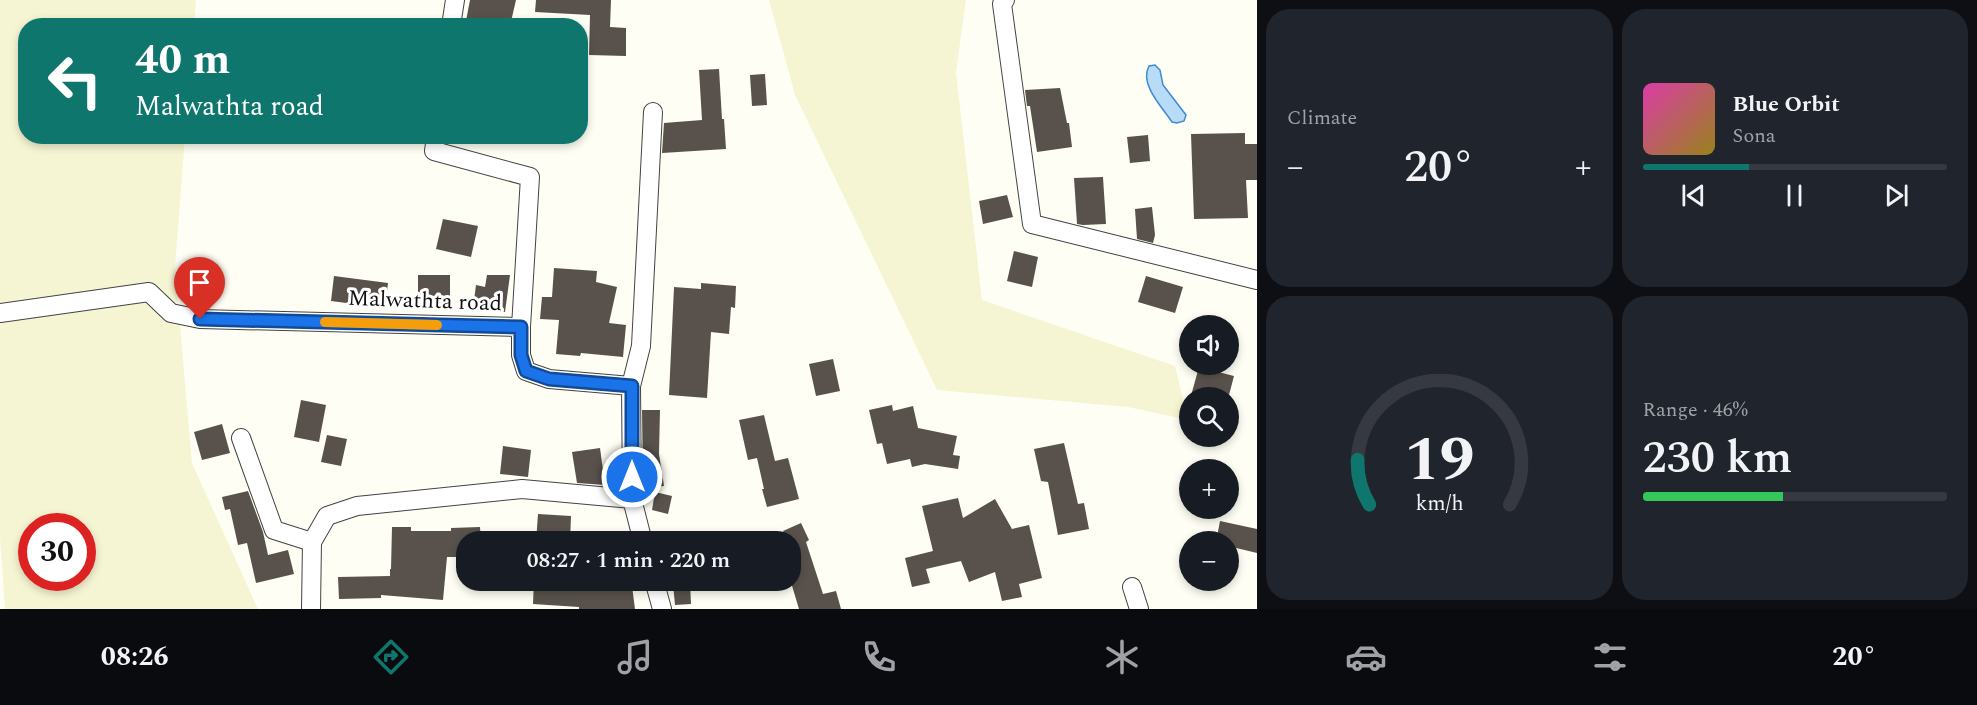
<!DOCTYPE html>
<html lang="en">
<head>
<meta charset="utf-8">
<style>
  :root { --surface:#171b24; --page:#20242c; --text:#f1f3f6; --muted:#9ea1a6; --line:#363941; --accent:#0f766e }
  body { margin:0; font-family:Spectral,serif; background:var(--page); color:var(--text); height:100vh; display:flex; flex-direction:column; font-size:22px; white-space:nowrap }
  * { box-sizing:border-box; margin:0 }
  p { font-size:20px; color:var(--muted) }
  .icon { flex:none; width:33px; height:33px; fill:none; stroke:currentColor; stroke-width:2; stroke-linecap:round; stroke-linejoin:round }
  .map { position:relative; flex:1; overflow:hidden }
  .sheet { display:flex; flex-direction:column; gap:9px; padding:9px; background:#0d0f14; width:720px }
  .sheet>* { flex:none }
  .guide { position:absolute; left:18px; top:18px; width:570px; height:126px; border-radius:24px; box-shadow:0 3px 9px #0003; background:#0f766e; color:#fff; overflow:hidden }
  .tools { position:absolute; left:1179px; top:315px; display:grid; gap:12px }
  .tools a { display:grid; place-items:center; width:60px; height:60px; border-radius:50%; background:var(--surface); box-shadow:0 3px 9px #0003; font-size:30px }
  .speed { position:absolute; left:18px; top:513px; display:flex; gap:12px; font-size:30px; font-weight:700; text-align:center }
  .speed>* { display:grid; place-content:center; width:78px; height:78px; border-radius:50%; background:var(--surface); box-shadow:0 3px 9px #0003; line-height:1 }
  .speed .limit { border:9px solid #d22; background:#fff; color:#111 }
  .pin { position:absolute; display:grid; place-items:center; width:51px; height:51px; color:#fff; margin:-62px -26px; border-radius:50% 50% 50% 0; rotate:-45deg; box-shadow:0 0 6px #0007 }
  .pin .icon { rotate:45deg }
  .me { position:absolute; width:66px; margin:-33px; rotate:0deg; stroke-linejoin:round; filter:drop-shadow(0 0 4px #0008) }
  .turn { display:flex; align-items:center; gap:21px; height:126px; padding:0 18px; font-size:27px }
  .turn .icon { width:78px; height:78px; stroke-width:2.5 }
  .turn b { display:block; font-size:42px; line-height:51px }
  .big { font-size:45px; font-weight:600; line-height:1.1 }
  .sheet .tile { flex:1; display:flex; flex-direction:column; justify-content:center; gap:9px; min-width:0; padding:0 21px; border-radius:24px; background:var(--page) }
  .sheet .dial { align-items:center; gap:0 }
  .dial svg { height:156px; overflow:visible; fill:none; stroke:var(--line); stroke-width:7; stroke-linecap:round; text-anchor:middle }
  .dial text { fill:var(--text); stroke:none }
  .song { display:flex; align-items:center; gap:18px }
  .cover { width:72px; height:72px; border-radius:9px; background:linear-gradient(135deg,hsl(320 70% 55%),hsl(50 70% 35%)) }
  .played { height:6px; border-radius:3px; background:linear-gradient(90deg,var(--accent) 35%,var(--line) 35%) }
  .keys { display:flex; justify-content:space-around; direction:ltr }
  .heat { display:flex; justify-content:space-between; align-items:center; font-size:33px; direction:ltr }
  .charge { height:9px; border-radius:4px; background:linear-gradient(90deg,#34c759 46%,var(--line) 0) }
  .sheet .tiles { flex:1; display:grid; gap:9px; grid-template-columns:repeat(2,1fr) }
  .trip { position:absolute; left:456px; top:531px; width:345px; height:60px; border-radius:24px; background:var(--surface); box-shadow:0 3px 9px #0003; font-weight:600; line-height:60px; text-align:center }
  .menu { display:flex; height:96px; justify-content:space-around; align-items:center; background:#090b0e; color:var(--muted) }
  .menu .icon { width:42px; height:42px }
  .menu .current { color:var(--accent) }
  .menu b { font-size:27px; color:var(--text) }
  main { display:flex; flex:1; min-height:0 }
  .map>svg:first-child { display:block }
  .farmland { fill:#f6f5d3; fill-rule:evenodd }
  .water { fill:#b8dbf7; stroke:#3e8bcf; stroke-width:1.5 }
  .building { fill:#59524c }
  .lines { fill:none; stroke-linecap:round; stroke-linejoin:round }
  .minor-casing { stroke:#434343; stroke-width:20 }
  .minor { stroke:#fff; stroke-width:18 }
  .route-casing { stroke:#114b97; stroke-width:15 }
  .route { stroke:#1a73e8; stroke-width:10 }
  .slow { stroke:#f59e0b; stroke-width:10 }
  .labels { text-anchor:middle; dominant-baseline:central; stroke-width:6; stroke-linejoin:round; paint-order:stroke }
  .street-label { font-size:22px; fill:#101010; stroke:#fff }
</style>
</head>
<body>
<main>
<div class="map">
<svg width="1257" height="609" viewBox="0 0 1257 609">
  <rect width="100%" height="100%" fill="#fffef4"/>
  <g class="farmland">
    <path d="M 0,0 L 196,0 L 194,25 L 26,26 L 26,136 L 185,137 L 175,267 L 192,463 L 258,609 L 5,609 L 0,538 ZM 32,526 L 82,526 L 82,578 L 32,578 Z"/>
    <path d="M 769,0 L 966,0 L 956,72 L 982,300 L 1175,366 L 1188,420 L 1128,407 L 937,390 L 795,95 Z"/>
  </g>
  <path class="water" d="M 1155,65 L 1160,70 L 1163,85 L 1186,115 L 1184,121 L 1177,123 L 1172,122 C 1162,107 1139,84 1149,66 Z"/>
  <g class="building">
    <path d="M 470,0 L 516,0 L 510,26 L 465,26 Z"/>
    <path d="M 536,0 L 611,0 L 610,27 L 626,28 L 626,56 L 589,55 L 590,15 L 535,12 Z"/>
    <path d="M 719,69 L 722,119 L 724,119 L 726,149 L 662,153 L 664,123 L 702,120 L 699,70 Z"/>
    <path d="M 765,74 L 767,105 L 752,106 L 750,75 Z"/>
    <path d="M 1060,88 L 1067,123 L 1069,123 L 1072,147 L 1037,152 L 1030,106 L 1027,106 L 1025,90 Z"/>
    <path d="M 1245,133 L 1245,144 L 1257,144 L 1257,180 L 1246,180 L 1248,218 L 1194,219 L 1191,134 Z"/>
    <path d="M 1148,135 L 1150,161 L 1130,163 L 1127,137 Z"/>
    <path d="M 1103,177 L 1106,224 L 1083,225 L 1077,224 L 1074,178 Z"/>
    <path d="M 1007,195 L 1013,217 L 983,224 L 979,201 Z"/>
    <path d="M 1152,207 L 1155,235 L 1153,243 L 1137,239 L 1135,209 Z"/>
    <path d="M 443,219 L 478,226 L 471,257 L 436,249 Z"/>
    <path d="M 1014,251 L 1038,257 L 1032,287 L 1007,281 Z"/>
    <path d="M 554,268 L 597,271 L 596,282 L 617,287 L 609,323 L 626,325 L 623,357 L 581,353 L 580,356 L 556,354 L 559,320 L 540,319 L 542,297 L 552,297 Z"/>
    <path d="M 418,275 L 450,275 L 450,300 L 418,301 Z"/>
    <path d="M 487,275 L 510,275 L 505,312 L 473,308 L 476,285 L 485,287 Z"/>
    <path d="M 334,276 L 388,283 L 385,308 L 331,301 Z"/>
    <path d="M 1146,276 L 1183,287 L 1175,313 L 1138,302 Z"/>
    <path d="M 701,283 L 736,286 L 735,308 L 731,307 L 729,334 L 711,332 L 707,398 L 669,395 L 674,287 L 701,289 Z"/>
    <path d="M 833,359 L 840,391 L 816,396 L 809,364 Z"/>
    <path d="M 1199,367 L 1234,376 L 1229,395 L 1208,390 L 1206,396 L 1192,392 Z"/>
    <path d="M 301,400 L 326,405 L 319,442 L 294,437 Z"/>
    <path d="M 892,405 L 893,411 L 913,406 L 918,428 L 957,436 L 953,455 L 960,456 L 958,469 L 925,464 L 912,467 L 910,459 L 887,464 L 882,443 L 877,444 L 869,410 Z"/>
    <path d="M 642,410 L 660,410 L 659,454 L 664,486 L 643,488 Z"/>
    <path d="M 764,415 L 775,461 L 788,458 L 799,499 L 767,507 L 762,489 L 764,489 L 757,458 L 748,460 L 739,420 Z"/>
    <path d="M 222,424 L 230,453 L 202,460 L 194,432 Z"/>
    <path d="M 327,435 L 347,439 L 341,466 L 321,462 Z"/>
    <path d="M 1064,443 L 1078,504 L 1084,503 L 1089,529 L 1058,535 L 1048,482 L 1041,481 L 1034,449 Z"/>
    <path d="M 503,446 L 531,450 L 528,477 L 500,474 Z"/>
    <path d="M 600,448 L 605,485 L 577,483 L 572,452 Z"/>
    <path d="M 248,491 L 263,532 L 268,555 L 288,550 L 294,574 L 256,583 L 247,543 L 238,545 L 230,509 L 225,510 L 222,497 Z"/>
    <path d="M 655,492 L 672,496 L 668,514 L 652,510 Z"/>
    <path d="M 958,498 L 963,518 L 995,499 L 1012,529 L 1029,525 L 1042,578 L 1019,584 L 1022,597 L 1002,601 L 995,572 L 969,582 L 961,561 L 926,569 L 930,583 L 912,587 L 905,558 L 933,551 L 922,506 Z"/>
    <path d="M 538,514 L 571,516 L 570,542 L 536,542 Z"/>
    <path d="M 1220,521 L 1257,529 L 1257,553 L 1228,546 L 1228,542 L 1216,542 Z"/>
    <path d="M 801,523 L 809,540 L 806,542 L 823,594 L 836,591 L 841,609 L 799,609 L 790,579 L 790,542 L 788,542 L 783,531 Z"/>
    <path d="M 392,527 L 411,527 L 411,531 L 451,531 L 451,528 L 480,527 L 481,542 L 466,542 L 466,557 L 447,557 L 443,600 L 381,595 L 381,598 L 339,599 L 338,577 L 390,576 L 390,569 L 391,569 Z"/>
    <path d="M 534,580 L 572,580 L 572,585 L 600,586 L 600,590 L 632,586 L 635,609 L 579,609 L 579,607 L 533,604 Z"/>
    <path d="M 690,582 L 691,604 L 675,605 L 673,584 Z"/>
  </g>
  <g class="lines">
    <g class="minor-casing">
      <g id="minor">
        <path d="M 1005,0 L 1002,4 L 1032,224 L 1257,280"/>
        <path d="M 451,26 L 455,0"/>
        <path d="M 436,136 L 434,151 L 530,177 L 521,327"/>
        <path d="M 0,313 L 149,292 L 171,313 L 200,319 L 521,327 L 521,355 L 526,371 L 549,379 L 631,386 L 632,499 L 643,542"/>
        <path d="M 631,386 L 641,346 L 653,112"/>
        <path d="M 241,438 L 274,530 L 312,542"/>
        <path d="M 654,580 L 662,609"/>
        <path d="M 1132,587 L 1139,609"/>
        <path d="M 311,609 L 312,542 L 327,516 L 357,506 L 522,489 L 632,499"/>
      </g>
    </g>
    <use href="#minor" class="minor"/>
  </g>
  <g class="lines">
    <g class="route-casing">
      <path id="route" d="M 200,319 L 521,327 L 521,355 L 526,371 L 549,379 L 632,386 L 632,477"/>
    </g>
    <use href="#route" class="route"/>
    <path class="slow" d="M 325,322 L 437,325"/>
  </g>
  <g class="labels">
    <g class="street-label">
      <text transform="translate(425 301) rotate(2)">Malwathta road</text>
    </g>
  </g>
</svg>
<div class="tools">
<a><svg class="icon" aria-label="sound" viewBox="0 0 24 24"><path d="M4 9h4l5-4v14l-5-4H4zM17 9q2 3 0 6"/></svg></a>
<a><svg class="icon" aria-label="search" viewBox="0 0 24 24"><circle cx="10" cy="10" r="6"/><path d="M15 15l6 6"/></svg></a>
<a>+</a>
<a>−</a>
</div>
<div class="speed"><div class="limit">30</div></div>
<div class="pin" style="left:200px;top:319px;background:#d93025"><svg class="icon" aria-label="arrive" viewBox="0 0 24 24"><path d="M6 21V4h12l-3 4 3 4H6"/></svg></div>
<svg class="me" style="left:632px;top:477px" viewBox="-20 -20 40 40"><circle r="17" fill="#1a73e8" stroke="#fff" stroke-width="3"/><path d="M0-11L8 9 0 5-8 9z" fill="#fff"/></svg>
<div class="trip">08:27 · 1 min · 220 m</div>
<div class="guide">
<div class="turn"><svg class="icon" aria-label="left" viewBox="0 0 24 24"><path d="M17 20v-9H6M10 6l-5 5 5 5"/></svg><div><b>40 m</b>Malwathta road</div></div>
</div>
</div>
<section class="sheet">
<div class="tiles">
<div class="tile"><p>Climate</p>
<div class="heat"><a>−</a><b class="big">20°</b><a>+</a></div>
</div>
<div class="tile">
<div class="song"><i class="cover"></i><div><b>Blue Orbit</b><p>Sona</p></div></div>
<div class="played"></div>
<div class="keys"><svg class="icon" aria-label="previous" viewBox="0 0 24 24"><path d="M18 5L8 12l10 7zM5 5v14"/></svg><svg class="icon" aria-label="pause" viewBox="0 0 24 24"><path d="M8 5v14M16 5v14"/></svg><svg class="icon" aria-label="next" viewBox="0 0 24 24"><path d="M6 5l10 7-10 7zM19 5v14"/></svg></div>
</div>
<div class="tile dial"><svg viewBox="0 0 100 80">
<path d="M14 69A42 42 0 1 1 86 69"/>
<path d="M14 69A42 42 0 0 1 8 46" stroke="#0f766e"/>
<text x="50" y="56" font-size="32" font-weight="700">19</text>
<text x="50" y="72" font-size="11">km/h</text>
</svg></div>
<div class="tile"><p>Range · 46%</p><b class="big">230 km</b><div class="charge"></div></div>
</div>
</section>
</main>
<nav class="menu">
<b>08:26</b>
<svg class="icon current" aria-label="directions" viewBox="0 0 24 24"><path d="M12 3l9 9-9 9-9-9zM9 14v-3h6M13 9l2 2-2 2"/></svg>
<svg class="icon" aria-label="music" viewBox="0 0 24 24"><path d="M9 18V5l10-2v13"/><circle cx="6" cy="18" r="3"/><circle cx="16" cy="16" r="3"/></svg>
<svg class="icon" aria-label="phone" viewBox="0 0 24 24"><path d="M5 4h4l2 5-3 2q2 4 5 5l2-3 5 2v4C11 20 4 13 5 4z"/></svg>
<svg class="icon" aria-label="climate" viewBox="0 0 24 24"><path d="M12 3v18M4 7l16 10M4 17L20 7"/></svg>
<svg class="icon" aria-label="car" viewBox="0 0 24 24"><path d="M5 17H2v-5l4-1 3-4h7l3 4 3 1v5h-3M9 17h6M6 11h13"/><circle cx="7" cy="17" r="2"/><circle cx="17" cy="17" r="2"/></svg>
<svg class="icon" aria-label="filters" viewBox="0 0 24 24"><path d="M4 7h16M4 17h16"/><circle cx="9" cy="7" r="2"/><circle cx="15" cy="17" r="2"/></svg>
<b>20°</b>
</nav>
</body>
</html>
